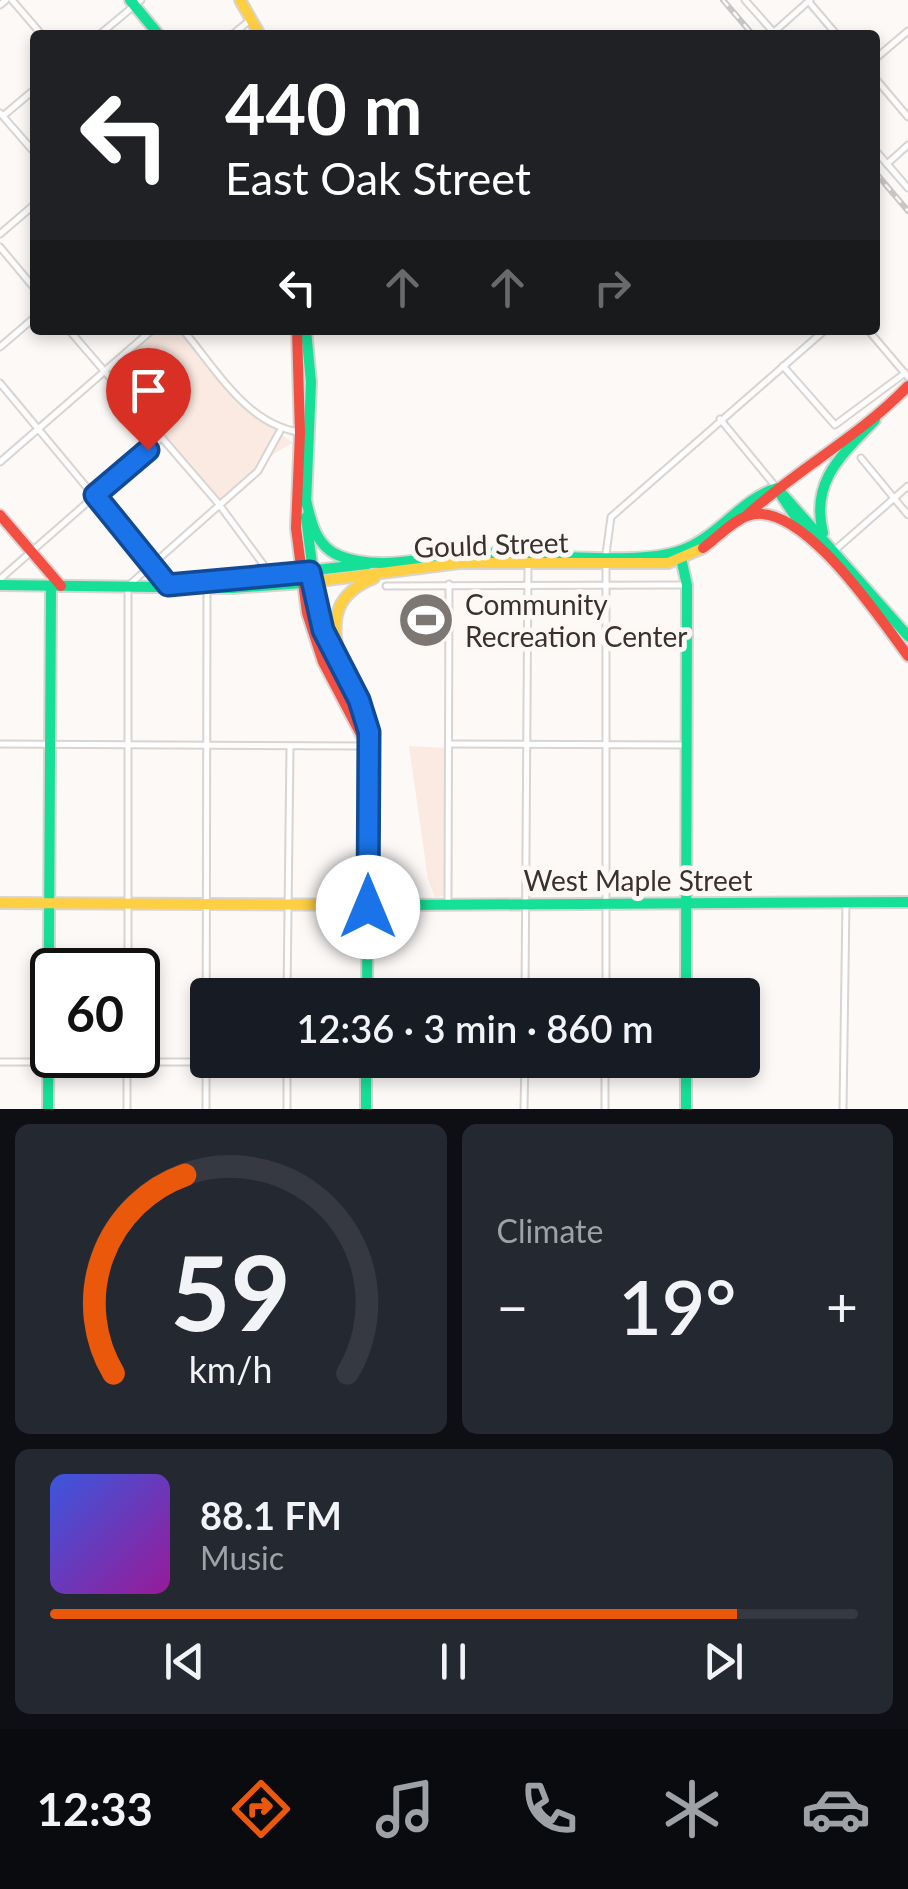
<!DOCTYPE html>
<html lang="en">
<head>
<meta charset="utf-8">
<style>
  :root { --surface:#171b24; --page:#242831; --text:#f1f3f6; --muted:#9ea1a6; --line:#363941; --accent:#ea580c }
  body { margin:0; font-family:Lato,sans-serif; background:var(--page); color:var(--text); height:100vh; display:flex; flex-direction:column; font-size:38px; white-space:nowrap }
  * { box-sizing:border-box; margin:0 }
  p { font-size:32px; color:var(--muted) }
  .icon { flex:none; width:55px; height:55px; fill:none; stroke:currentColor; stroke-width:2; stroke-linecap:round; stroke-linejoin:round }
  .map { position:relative; height:1109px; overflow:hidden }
  .panel { display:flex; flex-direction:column; gap:15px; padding:15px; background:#0d0f14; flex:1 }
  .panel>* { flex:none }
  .top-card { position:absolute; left:30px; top:30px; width:850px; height:305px; border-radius:10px; box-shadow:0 5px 15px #0003; background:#202124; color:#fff; overflow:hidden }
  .speed { position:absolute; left:30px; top:948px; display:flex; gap:20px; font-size:50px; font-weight:700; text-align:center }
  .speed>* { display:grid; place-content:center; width:130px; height:130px; border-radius:50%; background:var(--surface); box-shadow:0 5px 15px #0003; line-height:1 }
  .speed .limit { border:5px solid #111; border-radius:15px; background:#fff; color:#111 }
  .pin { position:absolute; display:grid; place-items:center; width:85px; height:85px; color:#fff; margin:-102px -42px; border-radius:50% 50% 50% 0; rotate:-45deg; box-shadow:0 0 10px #0007 }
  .pin .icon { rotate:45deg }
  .me { position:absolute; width:110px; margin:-55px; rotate:0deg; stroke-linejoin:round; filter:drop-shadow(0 0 8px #0008) }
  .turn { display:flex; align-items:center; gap:35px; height:210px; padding:0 30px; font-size:45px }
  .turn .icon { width:130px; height:130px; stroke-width:2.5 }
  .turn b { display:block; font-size:70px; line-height:85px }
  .lanes { display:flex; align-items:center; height:95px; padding:0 30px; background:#0003; justify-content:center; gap:50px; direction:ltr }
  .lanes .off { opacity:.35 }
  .big { font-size:75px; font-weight:600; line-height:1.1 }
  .panel .card { flex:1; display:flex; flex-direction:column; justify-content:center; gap:15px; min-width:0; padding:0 35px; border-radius:15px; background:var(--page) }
  .panel .dial { align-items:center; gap:0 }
  .dial svg { height:260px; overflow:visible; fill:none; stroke:var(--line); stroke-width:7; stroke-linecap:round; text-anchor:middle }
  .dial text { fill:var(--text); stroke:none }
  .song { display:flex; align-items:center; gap:30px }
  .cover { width:120px; height:120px; border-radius:15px; background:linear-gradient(135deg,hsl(230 70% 55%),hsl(300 70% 35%)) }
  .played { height:10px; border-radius:5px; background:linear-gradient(90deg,var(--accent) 85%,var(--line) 85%) }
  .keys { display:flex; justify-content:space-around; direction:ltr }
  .heat { display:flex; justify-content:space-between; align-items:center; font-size:55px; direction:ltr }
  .panel .tiles { flex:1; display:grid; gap:15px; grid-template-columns:1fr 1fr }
  .card:last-child { grid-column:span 2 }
  .trip { position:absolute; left:190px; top:978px; width:570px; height:100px; border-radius:10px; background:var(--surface); box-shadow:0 5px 15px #0003; font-weight:600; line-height:100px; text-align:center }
  .tabs { display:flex; height:160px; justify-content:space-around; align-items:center; background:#090b0e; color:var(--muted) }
  .tabs .icon { width:70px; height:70px }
  .tabs .active { color:var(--accent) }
  .tabs b { font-size:45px; color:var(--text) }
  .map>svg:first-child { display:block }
  .green { fill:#faeae1 }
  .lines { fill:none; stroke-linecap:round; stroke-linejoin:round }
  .street-casing { stroke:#d8d4d1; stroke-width:9 }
  .fast-casing { stroke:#d8d4d1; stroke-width:14 }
  .slow-casing { stroke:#d8d4d1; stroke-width:14 }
  .jam-casing { stroke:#d8d4d1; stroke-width:14 }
  .street { stroke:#fffefe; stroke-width:5 }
  .fast { stroke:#16e098; stroke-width:10 }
  .slow { stroke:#ffcf43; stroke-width:10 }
  .jam { stroke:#f24e42; stroke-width:10 }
  .rail-casing { stroke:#c8c7c7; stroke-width:6 }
  .rail { stroke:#fdf8f6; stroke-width:2.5; stroke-dasharray:8; stroke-linecap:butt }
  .route-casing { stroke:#114b97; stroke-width:25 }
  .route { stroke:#1a73e8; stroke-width:18 }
  .labels { text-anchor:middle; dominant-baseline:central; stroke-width:10; stroke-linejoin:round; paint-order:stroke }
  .street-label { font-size:28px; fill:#39312d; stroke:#fdf8f6 }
  .poi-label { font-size:28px; fill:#39312d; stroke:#fdf8f6; text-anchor:start }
</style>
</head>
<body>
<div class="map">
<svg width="908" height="1109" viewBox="0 0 908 1109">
  <rect width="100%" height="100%" fill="#fcf9f7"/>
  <g class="green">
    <path d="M 152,330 L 183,330 L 260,419 L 293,443 C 265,456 243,483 218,503 L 104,372 Z"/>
    <path d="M 409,746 L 446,748 L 444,896 L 435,897 L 428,879 Z"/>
  </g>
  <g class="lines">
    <g class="street-casing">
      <g id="street">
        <path d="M 12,0 L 42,35"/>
        <path d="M 745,0 L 776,35"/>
        <path d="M 809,2 L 837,35"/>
        <path d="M 0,5 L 6,0"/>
        <path d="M 774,32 L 810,0"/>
        <path d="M 99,35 L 141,0"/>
        <path d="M 232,35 L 250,20"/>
        <path d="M 875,59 L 908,31"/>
        <path d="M 875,78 L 908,117"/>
        <path d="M 0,113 L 35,153"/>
        <path d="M 3,116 L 35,89"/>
        <path d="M 875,150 L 908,188"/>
        <path d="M 887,164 L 908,145"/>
        <path d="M 0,234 L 35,204"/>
        <path d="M 0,247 L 35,289"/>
        <path d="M 69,330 L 218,503 L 263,564"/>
        <path d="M 183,330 C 219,373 251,431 309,433"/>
        <path d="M 868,330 L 908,377"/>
        <path d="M 0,347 L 35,317"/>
        <path d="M 783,366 L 835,425 L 905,373"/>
        <path d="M 0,383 L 168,585"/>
        <path d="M 720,419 L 776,487"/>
        <path d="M 861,458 L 908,515"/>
        <path d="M 0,462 L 152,330"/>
        <path d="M 835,550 L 908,486"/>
        <path d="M 0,579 L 161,438"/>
        <path d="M 386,586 L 687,585"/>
        <path d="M 0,744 L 367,746"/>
        <path d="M 449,744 L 686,745"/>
        <path d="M 448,901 L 449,584"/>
        <path d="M 128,970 L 128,586 L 258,471 L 280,431"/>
        <path d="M 287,995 L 290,748"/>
        <path d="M 525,995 L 528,563"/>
        <path d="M 606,995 L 606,554 L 611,517 L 825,330"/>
        <path d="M 0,1062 L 366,1062"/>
        <path d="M 127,1109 L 127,1055"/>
        <path d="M 206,1109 L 207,587"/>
        <path d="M 287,1109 L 287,1063"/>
        <path d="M 524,1109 L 525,1060"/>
        <path d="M 605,1109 L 605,1060"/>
        <path d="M 843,1109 L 846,902"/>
      </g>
    </g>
    <g class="fast-casing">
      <g id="fast">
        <path d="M 130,0 L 159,35"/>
        <path d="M 306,330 L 311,382 L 306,503"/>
        <path d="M 777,489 L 805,531"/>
        <path d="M 306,500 C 311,522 316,547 340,556 C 378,571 422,558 461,554 C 519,549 634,569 682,550 C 718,537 741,499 777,488 L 908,636"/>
        <path d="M 306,517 L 319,619 L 369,732 L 367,995"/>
        <path d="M 823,533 C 810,481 842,455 875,420"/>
        <path d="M 681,558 L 687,585 L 686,995"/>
        <path d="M 202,583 L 368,564"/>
        <path d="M 0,585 L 232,588 L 303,583"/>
        <path d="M 405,905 L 908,902"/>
        <path d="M 366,1060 L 366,1109"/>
        <path d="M 686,1060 L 686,1109"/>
        <path d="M 48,1109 L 51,585"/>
      </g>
    </g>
    <g class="slow-casing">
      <g id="slow">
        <path d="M 240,0 L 260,35"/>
        <path d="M 303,583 L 459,563 L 668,563 L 703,548"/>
        <path d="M 339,655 C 330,617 337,593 374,578"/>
        <path d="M 0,903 L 405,905"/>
      </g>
    </g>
    <g class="jam-casing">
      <g id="jam">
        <path d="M 297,330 L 300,433 L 296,528 L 307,613 L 323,662 L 367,746"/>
        <path d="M 748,514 C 799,468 860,436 908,386"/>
        <path d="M 0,515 L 61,586"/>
        <path d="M 703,548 C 717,538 731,522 747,516 C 800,496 880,619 908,656"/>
      </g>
    </g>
    <use href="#street" class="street"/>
    <use href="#fast" class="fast"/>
    <use href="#slow" class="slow"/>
    <use href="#jam" class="jam"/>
    <g class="rail-casing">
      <g id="rail">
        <path d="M 723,0 L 753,35"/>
        <path d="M 875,172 L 908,211"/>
      </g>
    </g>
    <use href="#rail" class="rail"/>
  </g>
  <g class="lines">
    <g class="route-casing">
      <path id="route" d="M 148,450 L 95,495 L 168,585 L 310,572 L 323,630 L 359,700 L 369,732 L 368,907"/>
    </g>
    <use href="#route" class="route"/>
  </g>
  <defs>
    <g id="stadium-disc" transform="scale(2.875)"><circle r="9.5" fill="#7d7774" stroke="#fdf8f6"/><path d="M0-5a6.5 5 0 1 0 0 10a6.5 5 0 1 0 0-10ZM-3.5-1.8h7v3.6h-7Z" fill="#fff"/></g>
  </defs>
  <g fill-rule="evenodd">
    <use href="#stadium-disc" x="426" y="620"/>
  </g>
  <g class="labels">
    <g class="street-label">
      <text transform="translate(491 544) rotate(-2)">Gould Street</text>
      <text x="638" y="880">West Maple Street</text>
    </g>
    <g class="poi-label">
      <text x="465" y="604">Community<tspan x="465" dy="32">Recreation Center</tspan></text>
    </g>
  </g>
</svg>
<div class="speed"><div class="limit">60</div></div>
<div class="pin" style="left:148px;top:450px;background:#d93025"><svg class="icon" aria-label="arrive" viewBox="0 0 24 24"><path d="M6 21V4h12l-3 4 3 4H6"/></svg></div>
<svg class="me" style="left:368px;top:907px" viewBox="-20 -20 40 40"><circle r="19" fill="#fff"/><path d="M0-13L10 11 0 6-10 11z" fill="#1a73e8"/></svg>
<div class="trip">12:36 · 3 min · 860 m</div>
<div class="top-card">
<div class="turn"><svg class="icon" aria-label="left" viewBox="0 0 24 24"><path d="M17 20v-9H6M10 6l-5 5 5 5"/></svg><div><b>440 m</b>East Oak Street</div></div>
<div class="lanes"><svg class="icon" aria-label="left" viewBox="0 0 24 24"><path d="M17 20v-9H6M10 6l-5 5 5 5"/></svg><svg class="icon off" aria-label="ahead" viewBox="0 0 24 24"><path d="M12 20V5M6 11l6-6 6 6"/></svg><svg class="icon off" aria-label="ahead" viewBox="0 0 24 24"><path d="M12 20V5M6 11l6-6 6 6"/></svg><svg class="icon off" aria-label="right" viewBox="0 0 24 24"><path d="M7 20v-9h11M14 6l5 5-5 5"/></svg></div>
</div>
</div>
<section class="panel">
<div class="tiles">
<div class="card dial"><svg viewBox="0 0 100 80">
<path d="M14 69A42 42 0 1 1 86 69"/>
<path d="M14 69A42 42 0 0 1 36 8" stroke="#ea580c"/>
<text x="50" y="56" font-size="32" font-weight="700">59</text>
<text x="50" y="72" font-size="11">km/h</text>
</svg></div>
<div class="card"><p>Climate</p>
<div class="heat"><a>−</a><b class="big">19°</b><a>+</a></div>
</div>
<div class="card">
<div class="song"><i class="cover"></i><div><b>88.1 FM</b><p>Music</p></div></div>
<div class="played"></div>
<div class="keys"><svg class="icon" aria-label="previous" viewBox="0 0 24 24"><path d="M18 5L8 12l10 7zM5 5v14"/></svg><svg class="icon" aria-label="pause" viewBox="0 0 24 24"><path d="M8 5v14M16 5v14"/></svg><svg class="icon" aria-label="next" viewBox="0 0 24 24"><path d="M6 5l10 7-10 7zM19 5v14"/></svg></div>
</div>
</div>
</section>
<nav class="tabs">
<b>12:33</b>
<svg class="icon active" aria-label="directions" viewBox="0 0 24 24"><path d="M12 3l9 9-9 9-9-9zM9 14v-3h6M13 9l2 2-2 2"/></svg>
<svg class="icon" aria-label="music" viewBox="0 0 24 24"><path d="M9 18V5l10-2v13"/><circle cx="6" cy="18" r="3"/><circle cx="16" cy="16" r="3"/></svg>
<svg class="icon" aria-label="phone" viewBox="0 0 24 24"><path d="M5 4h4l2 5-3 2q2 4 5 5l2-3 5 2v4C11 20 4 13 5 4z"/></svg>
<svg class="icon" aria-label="climate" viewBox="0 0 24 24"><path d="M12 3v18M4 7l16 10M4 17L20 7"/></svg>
<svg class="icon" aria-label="car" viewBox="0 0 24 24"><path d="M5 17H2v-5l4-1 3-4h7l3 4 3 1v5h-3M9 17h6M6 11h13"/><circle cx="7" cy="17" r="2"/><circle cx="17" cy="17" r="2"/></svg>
</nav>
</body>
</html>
